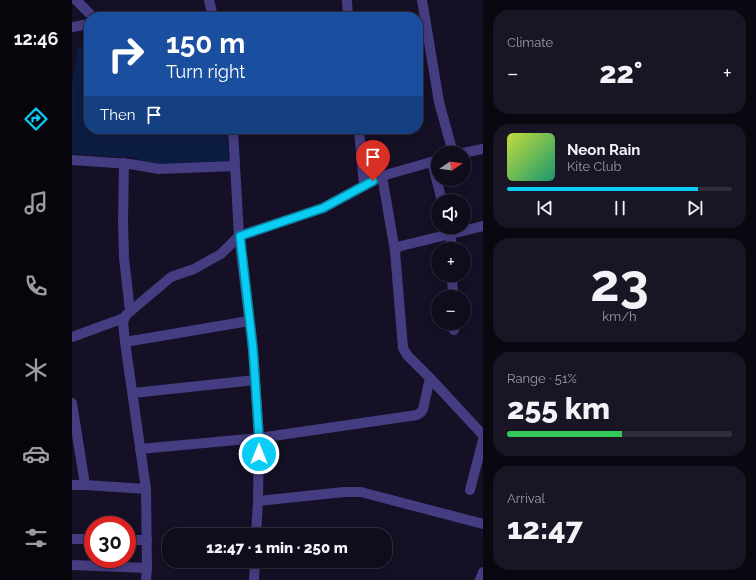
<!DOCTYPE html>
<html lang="en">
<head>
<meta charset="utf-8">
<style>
  :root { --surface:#100c1c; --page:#191525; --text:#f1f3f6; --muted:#9c9ba3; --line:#302c3b; --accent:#0accf5 }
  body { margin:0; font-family:Raleway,sans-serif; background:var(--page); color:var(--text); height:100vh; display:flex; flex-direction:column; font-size:15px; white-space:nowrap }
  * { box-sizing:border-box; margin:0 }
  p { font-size:13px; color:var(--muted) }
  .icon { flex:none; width:22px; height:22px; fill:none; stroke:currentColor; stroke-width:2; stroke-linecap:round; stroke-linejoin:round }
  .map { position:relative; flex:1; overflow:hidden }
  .drawer { display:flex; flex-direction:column; gap:10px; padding:10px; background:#09070f; width:273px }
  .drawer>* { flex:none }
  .top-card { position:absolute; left:12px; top:12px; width:339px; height:122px; border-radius:16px; box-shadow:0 2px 10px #0003,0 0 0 1px var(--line); background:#1a4fa0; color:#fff; overflow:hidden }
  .needle { width:26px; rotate:77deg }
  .tools { position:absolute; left:359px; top:146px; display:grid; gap:8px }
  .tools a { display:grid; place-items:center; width:40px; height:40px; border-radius:50%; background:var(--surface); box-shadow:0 2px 10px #0003,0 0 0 1px var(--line); font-size:20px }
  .speed { position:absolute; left:12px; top:516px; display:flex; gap:8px; font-size:20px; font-weight:700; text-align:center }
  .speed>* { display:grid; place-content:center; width:52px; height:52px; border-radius:50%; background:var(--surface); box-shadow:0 2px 10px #0003,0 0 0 1px var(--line); line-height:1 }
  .speed .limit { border:6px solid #d22; background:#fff; color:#111 }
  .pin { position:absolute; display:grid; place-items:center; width:34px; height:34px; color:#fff; margin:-41px -17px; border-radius:50% 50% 50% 0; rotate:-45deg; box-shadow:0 0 4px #0007 }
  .pin .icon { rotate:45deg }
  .me { position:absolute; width:44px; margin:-22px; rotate:0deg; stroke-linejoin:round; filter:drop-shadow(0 0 3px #0008) }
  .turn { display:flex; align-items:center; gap:14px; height:84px; padding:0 16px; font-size:18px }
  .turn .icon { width:52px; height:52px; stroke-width:2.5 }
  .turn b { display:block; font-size:28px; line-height:34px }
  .then { display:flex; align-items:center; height:38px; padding:0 16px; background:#0003; gap:8px; font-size:15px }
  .big { font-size:30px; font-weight:800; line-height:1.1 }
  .drawer .tile { flex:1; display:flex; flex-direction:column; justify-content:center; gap:6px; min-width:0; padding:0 14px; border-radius:16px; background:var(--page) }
  .drawer .dial { align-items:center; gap:0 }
  .dial b { font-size:52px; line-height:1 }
  .song { display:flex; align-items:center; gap:12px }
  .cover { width:48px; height:48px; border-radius:6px; background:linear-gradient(135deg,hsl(70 70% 55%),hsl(160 70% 35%)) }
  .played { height:4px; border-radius:2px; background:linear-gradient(90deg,var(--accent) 85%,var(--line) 85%) }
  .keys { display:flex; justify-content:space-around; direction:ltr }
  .heat { display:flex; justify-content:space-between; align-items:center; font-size:22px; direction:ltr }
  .charge { height:6px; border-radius:3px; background:linear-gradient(90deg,#34c759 51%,var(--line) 0) }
  .trip { position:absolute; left:90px; top:528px; width:230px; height:40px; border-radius:16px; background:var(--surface); box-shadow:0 2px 10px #0003,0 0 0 1px var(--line); font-weight:800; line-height:40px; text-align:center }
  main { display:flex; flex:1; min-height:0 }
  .menu { display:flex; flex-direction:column; width:72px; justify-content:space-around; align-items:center; background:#06050b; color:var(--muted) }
  .menu .icon { width:28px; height:28px }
  .menu .on { color:var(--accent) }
  .menu b { font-size:18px; color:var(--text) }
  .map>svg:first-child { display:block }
  .water { fill:#0c1c42 }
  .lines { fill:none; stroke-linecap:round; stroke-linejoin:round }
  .minor { stroke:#453d82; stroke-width:10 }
  .route-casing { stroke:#06859f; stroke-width:10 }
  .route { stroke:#0accf5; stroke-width:7 }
</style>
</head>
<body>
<main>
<nav class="menu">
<b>12:46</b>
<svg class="icon on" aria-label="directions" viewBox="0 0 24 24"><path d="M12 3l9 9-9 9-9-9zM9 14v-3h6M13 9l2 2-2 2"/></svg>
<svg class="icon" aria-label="music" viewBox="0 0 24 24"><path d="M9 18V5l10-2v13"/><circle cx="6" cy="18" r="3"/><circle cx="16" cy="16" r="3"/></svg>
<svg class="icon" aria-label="phone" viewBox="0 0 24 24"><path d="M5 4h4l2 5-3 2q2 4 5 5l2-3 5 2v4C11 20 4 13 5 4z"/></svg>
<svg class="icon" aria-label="climate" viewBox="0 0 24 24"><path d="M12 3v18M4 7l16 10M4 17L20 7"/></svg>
<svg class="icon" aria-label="car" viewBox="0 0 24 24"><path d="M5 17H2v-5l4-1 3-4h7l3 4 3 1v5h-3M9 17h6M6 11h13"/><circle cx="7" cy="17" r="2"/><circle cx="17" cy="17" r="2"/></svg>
<svg class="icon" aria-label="filters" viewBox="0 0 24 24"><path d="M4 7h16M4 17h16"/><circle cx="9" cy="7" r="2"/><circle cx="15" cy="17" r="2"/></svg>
</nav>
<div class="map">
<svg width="411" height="580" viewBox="0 0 411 580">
  <rect width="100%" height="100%" fill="#151025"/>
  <path class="water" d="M 17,46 L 17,129 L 155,129 L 157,165 L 73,166 L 65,158 L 0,154 L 0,85 L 6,47 Z"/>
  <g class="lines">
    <g class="minor">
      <path d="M 4,0 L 21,17"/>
      <path d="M 137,0 L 141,17"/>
      <path d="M 275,0 L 276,17"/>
      <path d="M 350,0 L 367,102 L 381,153"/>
      <path d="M 0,27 L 17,24"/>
      <path d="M 161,129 L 167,236 L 181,349 L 187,438 L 186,501 L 184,535"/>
      <path d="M 287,129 L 292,186"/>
      <path d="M 391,153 L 411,149"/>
      <path d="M 0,160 L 58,164 L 87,169 L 163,166"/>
      <path d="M 360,162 L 370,201"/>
      <path d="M 52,163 L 51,222 L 52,258 L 58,311"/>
      <path d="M 310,176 L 323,251 L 331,348 L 335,355 L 358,378 L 411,435"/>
      <path d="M 377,227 L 379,234 L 379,249"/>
      <path d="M 323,251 L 325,248 L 329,246 L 411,226"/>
      <path d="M 380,275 L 381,297"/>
      <path d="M 381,323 L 382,330"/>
      <path d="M 0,337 L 52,318"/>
      <path d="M 53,342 L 177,321"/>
      <path d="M 61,393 L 183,380"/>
      <path d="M 0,403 L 13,485"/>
      <path d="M 68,449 L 187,438 L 345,415 L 349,412 L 351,409 L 358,378"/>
      <path d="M 0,485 L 13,485 L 74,489"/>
      <path d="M 398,490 L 411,440"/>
      <path d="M 186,501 L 272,492 L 289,492 L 411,524"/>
      <path d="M 0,539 L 21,539"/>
      <path d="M 55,540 L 75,540"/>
      <path d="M 0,565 L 75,568"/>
      <path d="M 74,580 L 75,568 L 74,489 L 53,342 L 51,322 L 54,315 L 99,277 L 122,269 L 149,254 L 167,236 L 251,208 L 310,176 L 366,160"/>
      <path d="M 182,580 L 183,561"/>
      <path d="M 408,580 L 411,572"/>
    </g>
  </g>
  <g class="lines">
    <g class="route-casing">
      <path id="route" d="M 187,454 L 187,438 L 181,349 L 168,236 L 251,208 L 301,181"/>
    </g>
    <use href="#route" class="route"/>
  </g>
</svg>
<div class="tools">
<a><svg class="needle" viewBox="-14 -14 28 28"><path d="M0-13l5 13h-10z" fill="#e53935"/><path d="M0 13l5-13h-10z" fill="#9c9ba3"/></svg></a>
<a><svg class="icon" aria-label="sound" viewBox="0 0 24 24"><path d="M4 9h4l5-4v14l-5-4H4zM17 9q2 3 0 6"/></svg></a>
<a>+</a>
<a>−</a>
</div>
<div class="speed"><div class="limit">30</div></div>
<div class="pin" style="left:301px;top:181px;background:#d93025"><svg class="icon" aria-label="arrive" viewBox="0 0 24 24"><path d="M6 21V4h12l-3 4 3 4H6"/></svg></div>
<svg class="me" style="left:187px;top:454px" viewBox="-20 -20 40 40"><circle r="17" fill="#0accf5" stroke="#fff" stroke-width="3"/><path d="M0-11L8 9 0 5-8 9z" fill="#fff"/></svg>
<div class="trip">12:47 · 1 min · 250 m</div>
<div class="top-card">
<div class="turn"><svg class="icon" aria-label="right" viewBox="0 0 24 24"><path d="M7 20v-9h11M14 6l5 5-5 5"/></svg><div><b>150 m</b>Turn right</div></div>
<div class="then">Then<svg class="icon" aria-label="arrive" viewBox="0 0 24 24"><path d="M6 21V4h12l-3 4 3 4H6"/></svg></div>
</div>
</div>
<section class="drawer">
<div class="tile"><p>Climate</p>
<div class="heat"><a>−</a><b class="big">22°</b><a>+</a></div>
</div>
<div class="tile">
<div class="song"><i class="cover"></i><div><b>Neon Rain</b><p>Kite Club</p></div></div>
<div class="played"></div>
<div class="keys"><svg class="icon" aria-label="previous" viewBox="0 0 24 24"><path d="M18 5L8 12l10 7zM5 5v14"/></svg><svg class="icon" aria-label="pause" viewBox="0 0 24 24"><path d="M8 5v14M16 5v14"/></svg><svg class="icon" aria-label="next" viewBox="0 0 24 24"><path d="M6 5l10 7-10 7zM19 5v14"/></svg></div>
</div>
<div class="tile dial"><b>23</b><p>km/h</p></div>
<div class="tile"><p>Range · 51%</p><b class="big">255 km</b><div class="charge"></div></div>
<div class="tile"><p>Arrival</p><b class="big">12:47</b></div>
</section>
</main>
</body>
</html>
